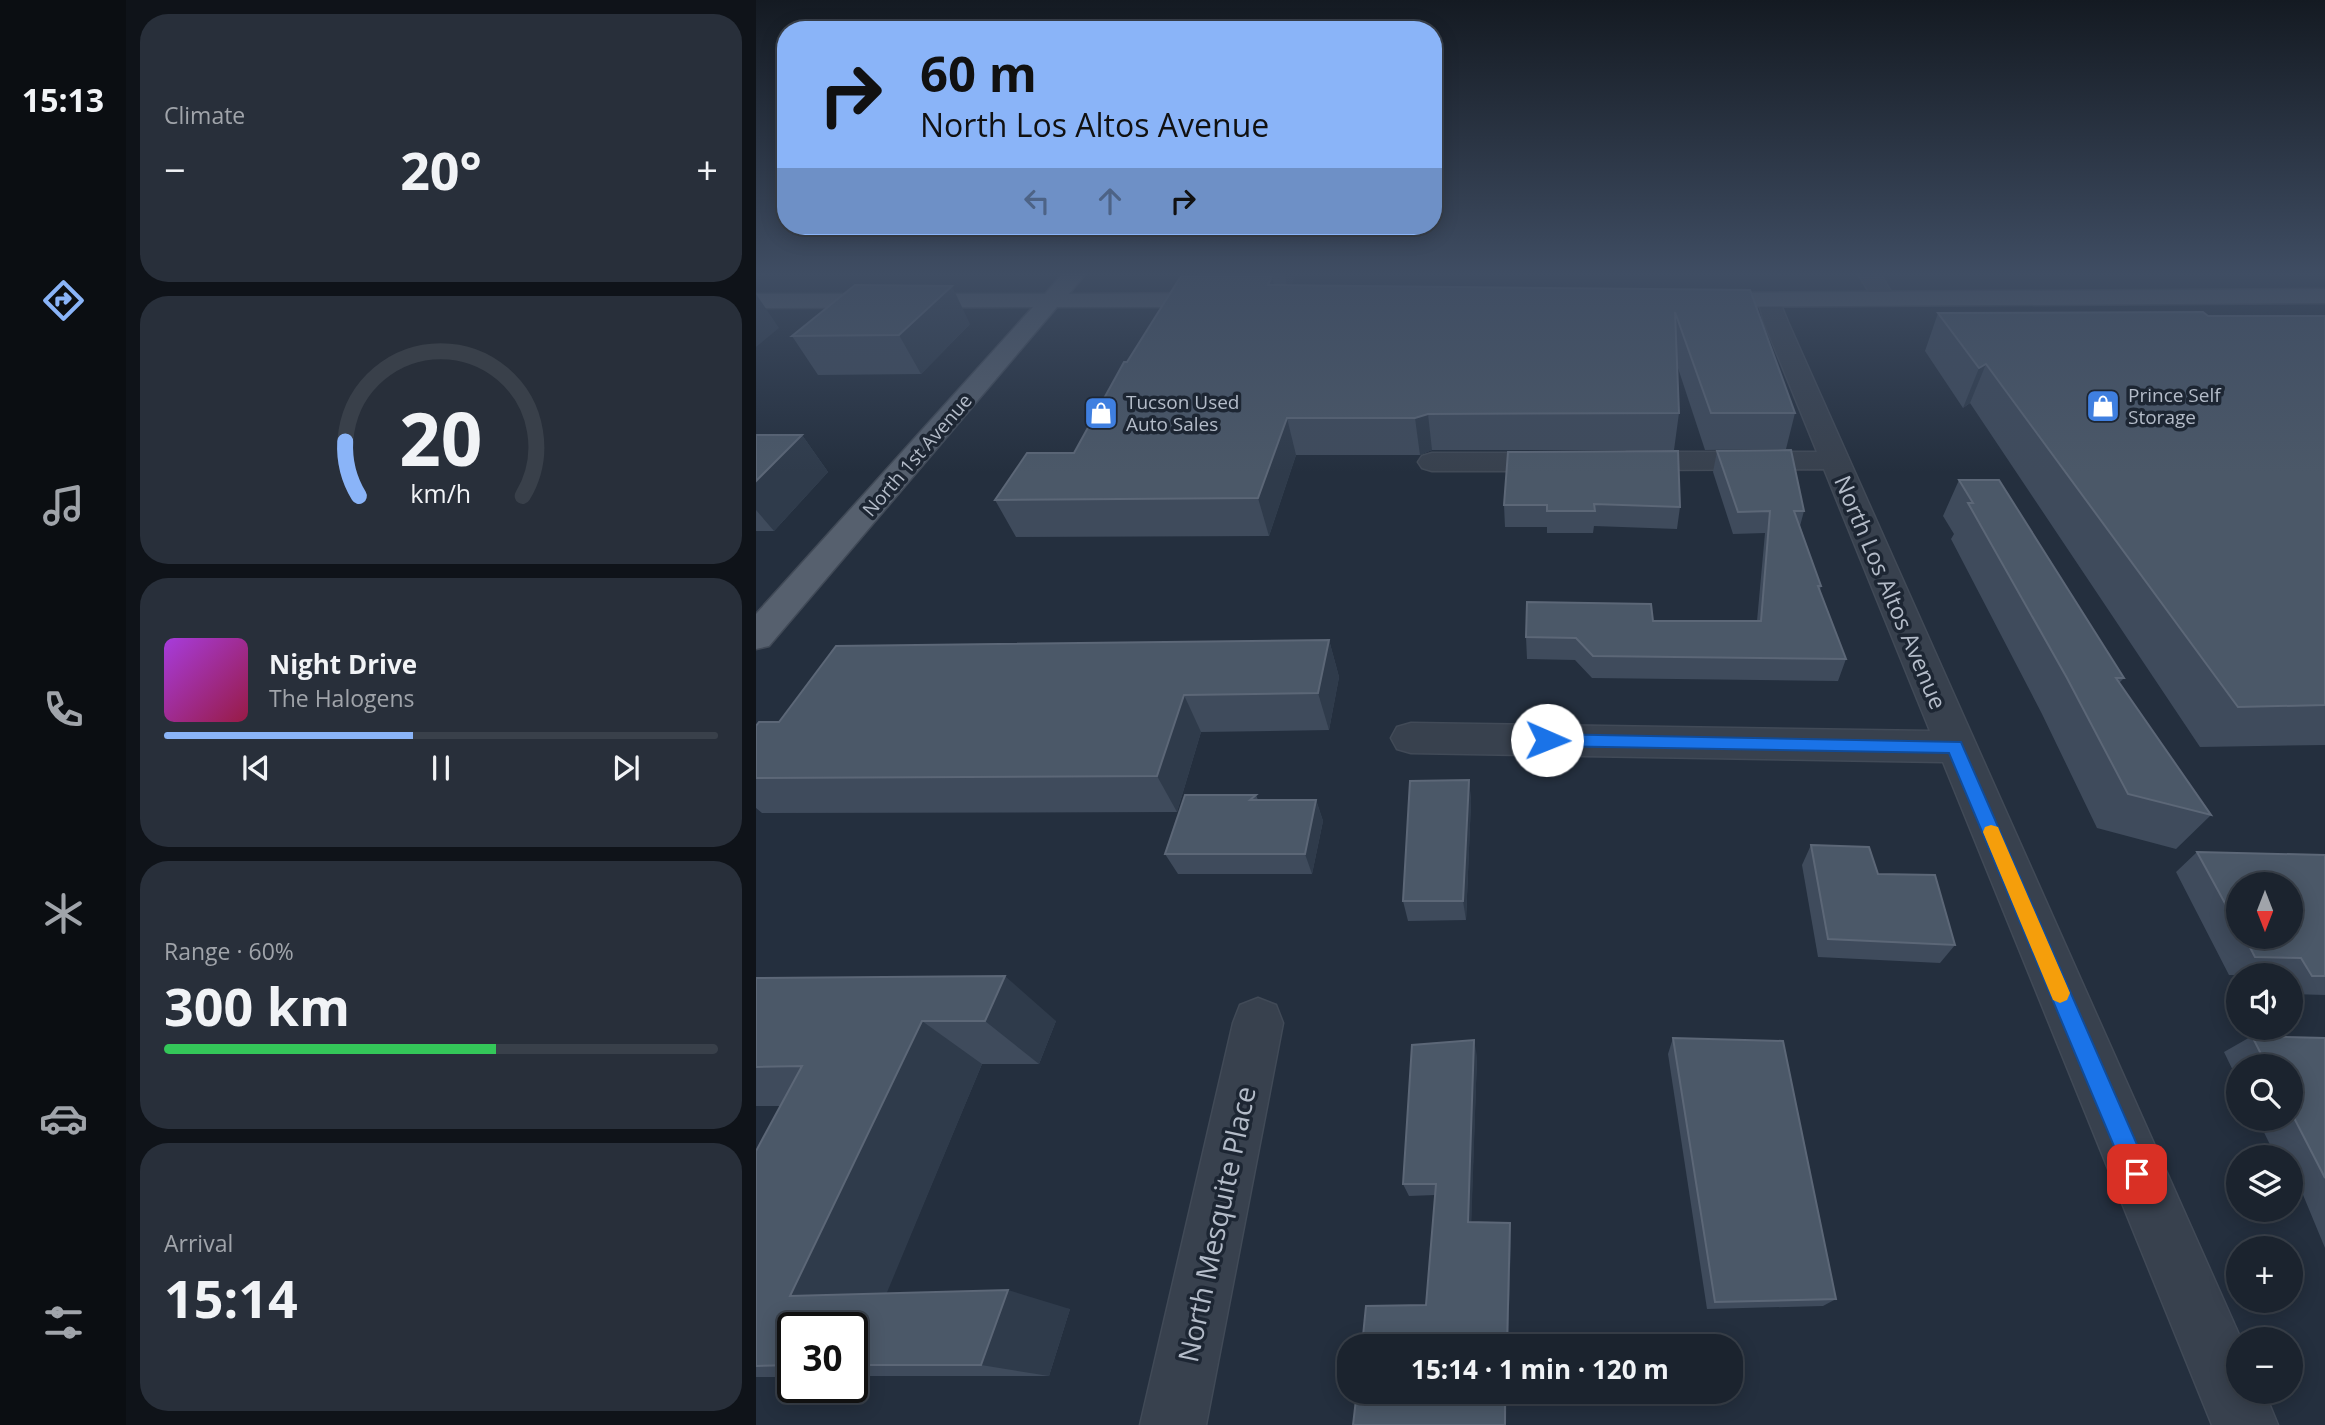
<!DOCTYPE html>
<html lang="en">
<head>
<meta charset="utf-8">
<style>
  :root { --surface:#1b232e; --page:#282f3a; --text:#f1f3f6; --muted:#a0a4aa; --line:#39404a; --accent:#8ab4f8 }
  body { margin:0; font-family:"Open Sans",sans-serif; background:var(--page); color:var(--text); height:100vh; display:flex; flex-direction:column; font-size:26px; white-space:nowrap }
  * { box-sizing:border-box; margin:0 }
  p { font-size:23px; color:var(--muted) }
  .icon { flex:none; width:38px; height:38px; fill:none; stroke:currentColor; stroke-width:2; stroke-linecap:round; stroke-linejoin:round }
  .map { position:relative; flex:1; overflow:hidden }
  .sheet { display:flex; flex-direction:column; gap:14px; padding:14px; background:#0f1319; width:630px }
  .sheet>* { flex:none }
  .top-card { position:absolute; left:21px; top:21px; width:665px; height:214px; border-radius:28px; box-shadow:0 4px 18px #0003,0 0 0 2px var(--line); background:#8ab4f8; color:#111; overflow:hidden }
  .needle { width:46px; rotate:180deg }
  .controls { position:absolute; left:1470px; top:872px; display:grid; gap:14px }
  .controls a { display:grid; place-items:center; width:77px; height:77px; border-radius:50%; background:var(--surface); box-shadow:0 4px 18px #0003,0 0 0 2px var(--line); font-size:35px }
  .speed { position:absolute; left:21px; top:1312px; display:flex; gap:14px; font-size:35px; font-weight:700; text-align:center }
  .speed>* { display:grid; place-content:center; width:91px; height:91px; border-radius:50%; background:var(--surface); box-shadow:0 4px 18px #0003,0 0 0 2px var(--line); line-height:1 }
  .speed .limit { border:4px solid #111; border-radius:10px; background:#fff; color:#111 }
  .pin { position:absolute; display:grid; place-items:center; width:60px; height:60px; color:#fff; margin:-30px; border-radius:14px; box-shadow:0 4px 10px #0006 }
  .me { position:absolute; width:77px; margin:-38px; rotate:91deg; stroke-linejoin:round; filter:drop-shadow(0 0 5px #0008) }
  .turn { display:flex; align-items:center; gap:24px; height:147px; padding:0 28px; font-size:32px }
  .turn .icon { width:91px; height:91px; stroke-width:2.5 }
  .turn b { display:block; font-size:49px; line-height:60px }
  .lanes { display:flex; align-items:center; height:66px; padding:0 28px; background:#0003; justify-content:center; gap:35px; direction:ltr }
  .lanes .off { opacity:.35 }
  .big { font-size:52px; font-weight:700; line-height:1.1 }
  .sheet .widget { flex:1; display:flex; flex-direction:column; justify-content:center; gap:10px; min-width:0; padding:0 24px; border-radius:28px; background:var(--page) }
  .sheet .dial { align-items:center; gap:0 }
  .dial svg { height:182px; overflow:visible; fill:none; stroke:var(--line); stroke-width:7; stroke-linecap:round; text-anchor:middle }
  .dial text { fill:var(--text); stroke:none }
  .song { display:flex; align-items:center; gap:21px }
  .cover { width:84px; height:84px; border-radius:10px; background:linear-gradient(135deg,hsl(280 70% 55%),hsl(340 70% 35%)) }
  .played { height:7px; border-radius:4px; background:linear-gradient(90deg,var(--accent) 45%,var(--line) 45%) }
  .keys { display:flex; justify-content:space-around; direction:ltr }
  .heat { display:flex; justify-content:space-between; align-items:center; font-size:38px; direction:ltr }
  .charge { height:10px; border-radius:5px; background:linear-gradient(90deg,#34c759 60%,var(--line) 0) }
  .trip { position:absolute; left:581px; top:1334px; width:406px; height:70px; border-radius:28px; background:var(--surface); box-shadow:0 4px 18px #0003,0 0 0 2px var(--line); font-weight:700; line-height:70px; text-align:center }
  main { display:flex; flex:1; min-height:0 }
  .dock { display:flex; flex-direction:column; width:126px; justify-content:space-around; align-items:center; background:#0b0e12; color:var(--muted) }
  .dock .icon { width:49px; height:49px }
  .dock .on { color:var(--accent) }
  .dock b { font-size:32px; color:var(--text) }
  .map>svg:first-child { display:block }
  .lines { fill:none; stroke-linecap:round; stroke-linejoin:round }
  .minor-casing { stroke:#414a57; stroke-width:3 }
  .major-casing { stroke:#414a57; stroke-width:3 }
  .minor { fill:#38414e; fill-rule:evenodd }
  .major { fill:#56606e; fill-rule:evenodd }
  .wall { fill:#3f4b5c; fill-rule:evenodd }
  .shaded-wall { fill:#2f3b4b }
  .building { fill:#4b5868; stroke:#5c6777; stroke-width:2 }
  .route { fill:#1a73e8; stroke:#114b97; stroke-width:2 }
  .slow { fill:#f59e0b }
  .labels { text-anchor:middle; dominant-baseline:central; stroke-width:7; stroke-linejoin:round; paint-order:stroke }
  .far-poi-label { font-size:19px; fill:#b4bcc9; stroke:#1d2633; text-anchor:start }
  .far-street-label { font-size:19px; fill:#b4bcc9; stroke:#1d2633 }
  .street-label { font-size:23px; fill:#b4bcc9; stroke:#1d2633 }
  .near-street-label { font-size:28px; fill:#b4bcc9; stroke:#1d2633 }
</style>
</head>
<body>
<main>
<nav class="dock">
<b>15:13</b>
<svg class="icon on" aria-label="directions" viewBox="0 0 24 24"><path d="M12 3l9 9-9 9-9-9zM9 14v-3h6M13 9l2 2-2 2"/></svg>
<svg class="icon" aria-label="music" viewBox="0 0 24 24"><path d="M9 18V5l10-2v13"/><circle cx="6" cy="18" r="3"/><circle cx="16" cy="16" r="3"/></svg>
<svg class="icon" aria-label="phone" viewBox="0 0 24 24"><path d="M5 4h4l2 5-3 2q2 4 5 5l2-3 5 2v4C11 20 4 13 5 4z"/></svg>
<svg class="icon" aria-label="climate" viewBox="0 0 24 24"><path d="M12 3v18M4 7l16 10M4 17L20 7"/></svg>
<svg class="icon" aria-label="car" viewBox="0 0 24 24"><path d="M5 17H2v-5l4-1 3-4h7l3 4 3 1v5h-3M9 17h6M6 11h13"/><circle cx="7" cy="17" r="2"/><circle cx="17" cy="17" r="2"/></svg>
<svg class="icon" aria-label="filters" viewBox="0 0 24 24"><path d="M4 7h16M4 17h16"/><circle cx="9" cy="7" r="2"/><circle cx="15" cy="17" r="2"/></svg>
</nav>
<section class="sheet">
<div class="widget"><p>Climate</p>
<div class="heat"><a>−</a><b class="big">20°</b><a>+</a></div>
</div>
<div class="widget dial"><svg viewBox="0 0 100 80">
<path d="M14 69A42 42 0 1 1 86 69"/>
<path d="M14 69A42 42 0 0 1 8 45" stroke="#8ab4f8"/>
<text x="50" y="56" font-size="32" font-weight="700">20</text>
<text x="50" y="72" font-size="11">km/h</text>
</svg></div>
<div class="widget">
<div class="song"><i class="cover"></i><div><b>Night Drive</b><p>The Halogens</p></div></div>
<div class="played"></div>
<div class="keys"><svg class="icon" aria-label="previous" viewBox="0 0 24 24"><path d="M18 5L8 12l10 7zM5 5v14"/></svg><svg class="icon" aria-label="pause" viewBox="0 0 24 24"><path d="M8 5v14M16 5v14"/></svg><svg class="icon" aria-label="next" viewBox="0 0 24 24"><path d="M6 5l10 7-10 7zM19 5v14"/></svg></div>
</div>
<div class="widget"><p>Range · 60%</p><b class="big">300 km</b><div class="charge"></div></div>
<div class="widget"><p>Arrival</p><b class="big">15:14</b></div>
</section>
<div class="map">
<svg width="1569" height="1425" viewBox="0 0 1569 1425">
  <rect width="100%" height="100%" fill="#242f3e"/>
  <g class="lines">
    <g class="minor-casing">
      <g id="minor">
        <path d="M 1101,272 L 1123,272 L 1140,300 L 1137,305 L 1121,305 Z"/>
        <path d="M 1013,293 L 1021,295 L 1032,322 L 1485,1339 L 1482,1339 L 1482,1391 L 1508,1391 L 1522,1425 L 1456,1425 L 1187,762 L 655,753 L 641,749 L 635,738 L 641,727 L 655,723 L 1174,731 L 1068,469 L 871,470 L 861,467 L 857,461 L 861,455 L 871,452 L 1061,452 L 1008,322 L 1002,300 L 1005,295 Z"/>
        <path d="M 676,453 L 804,453 L 814,456 L 818,462 L 814,468 L 804,471 L 676,471 L 666,468 L 662,462 L 666,456 Z"/>
        <path d="M 502,998 L 520,1005 L 527,1023 L 450,1425 L 384,1425 L 477,1023 L 484,1005 Z"/>
      </g>
    </g>
    <g class="major-casing">
      <g id="major">
        <path d="M 308,272 L 331,272 L 313,294 L 461,293 L 469,295 L 472,300 L 469,305 L 461,307 L 301,307 L 13,646 L 0,649 L 0,614 L 277,307 L 0,308 L 0,294 L 289,294 Z"/>
        <path d="M 1569,289 L 1569,303 L 945,307 L 937,305 L 934,300 L 937,295 L 945,293 Z"/>
      </g>
    </g>
    <use href="#minor" class="minor"/>
    <use href="#major" class="major"/>
  </g>
  <g class="wall">
    <path d="M 440,272 L 541,272 L 535,285 L 994,290 L 1039,413 L 1030,449 L 949,450 L 921,365 L 923,413 L 918,450 L 676,450 L 664,455 L 540,455 L 513,536 L 260,537 L 239,500 L 318,453 L 371,362 L 441,276 Z"/>
    <path d="M 1182,313 L 1452,316 L 1569,316 L 1569,745 L 1444,747 L 1214,403 L 1207,408 L 1169,351 Z"/>
    <path d="M 214,324 L 165,374 L 62,375 L 36,336 Z"/>
    <path d="M 0,435 L 46,435 L 72,472 L 18,531 L 0,531 Z"/>
    <path d="M 961,451 L 1048,511 L 1044,526 L 1065,586 L 1064,590 L 1090,659 L 1082,681 L 836,678 L 819,660 L 771,659 L 770,637 L 897,621 L 1001,621 L 1009,533 L 977,534 L 957,472 Z"/>
    <path d="M 752,452 L 924,507 L 921,529 L 838,526 L 837,533 L 791,533 L 791,527 L 749,527 L 748,505 Z"/>
    <path d="M 1203,480 L 1368,678 L 1363,683 L 1455,815 L 1420,849 L 1341,828 L 1286,714 L 1195,539 L 1198,534 L 1187,516 Z"/>
    <path d="M 573,640 L 583,677 L 573,730 L 445,732 L 421,812 L 6,813 L 0,808 L 0,726 Z"/>
    <path d="M 713,780 L 715,801 L 710,920 L 652,921 L 647,901 Z"/>
    <path d="M 500,795 L 502,800 L 560,800 L 567,821 L 556,874 L 422,874 L 409,854 Z"/>
    <path d="M 1055,845 L 1122,874 L 1199,945 L 1184,963 L 1062,957 L 1046,865 Z"/>
    <path d="M 1441,852 L 1569,855 L 1569,995 L 1535,994 L 1535,975 L 1473,975 L 1420,872 ZM 1482,884 L 1535,936 L 1482,936 Z"/>
    <path d="M 0,978 L 300,1021 L 283,1064 L 226,1064 L 130,1293 L 314,1309 L 293,1376 L 96,1376 L 96,1328 L 37,1328 L 37,1377 L 0,1377 L 0,1151 L 24,1106 L 0,1106 Z"/>
    <path d="M 1496,1036 L 1569,1038 L 1569,1248 L 1545,1190 L 1536,1190 L 1535,1188 L 1535,1157 L 1520,1157 L 1501,1118 L 1535,1118 L 1535,1066 L 1482,1066 L 1482,1081 L 1468,1052 Z"/>
    <path d="M 917,1038 L 1080,1299 L 1067,1306 L 951,1309 L 912,1054 Z"/>
    <path d="M 721,1056 L 715,1222 L 754,1223 L 755,1233 L 752,1346 L 606,1346 L 670,1305 L 679,1195 L 653,1196 L 647,1184 Z"/>
  </g>
  <g class="shaded-wall">
    <path d="M 528,272 L 541,272 L 532,291 Z"/>
    <path d="M 516,276 L 524,310 L 512,285 Z"/>
    <path d="M 196,286 L 214,324 L 165,374 L 143,335 Z"/>
    <path d="M 0,294 L 23,328 L 0,347 Z"/>
    <path d="M 1230,364 L 1214,403 L 1207,408 L 1223,368 Z"/>
    <path d="M 672,414 L 676,450 L 664,455 L 659,418 Z"/>
    <path d="M 531,418 L 540,455 L 513,536 L 502,498 Z"/>
    <path d="M 46,435 L 72,472 L 18,531 L 0,510 L 0,481 Z"/>
    <path d="M 573,640 L 583,677 L 573,730 L 562,693 Z"/>
    <path d="M 428,695 L 445,732 L 421,812 L 401,776 Z"/>
    <path d="M 713,780 L 715,801 L 710,920 L 707,901 Z"/>
    <path d="M 560,800 L 567,821 L 556,874 L 549,854 Z"/>
    <path d="M 249,976 L 300,1021 L 283,1064 L 229,1021 Z"/>
    <path d="M 166,1021 L 226,1064 L 122,1314 L 34,1296 Z"/>
    <path d="M 718,1040 L 721,1056 L 715,1233 L 712,1222 Z"/>
    <path d="M 754,1223 L 755,1233 L 752,1346 L 751,1346 Z"/>
    <path d="M 252,1290 L 314,1309 L 293,1376 L 225,1365 Z"/>
    <path d="M 749,1391 L 751,1391 L 750,1425 L 749,1425 Z"/>
  </g>
  <g class="building">
    <path d="M 425,276 L 516,276 L 512,285 L 994,290 L 1039,413 L 955,413 L 919,312 L 923,413 L 672,414 L 659,418 L 531,418 L 502,498 L 239,500 L 271,453 L 318,453 L 368,362 L 371,362 Z"/>
    <path d="M 99,285 L 196,286 L 143,335 L 36,336 Z"/>
    <path d="M 1447,312 L 1452,316 L 1569,316 L 1569,705 L 1482,707 L 1230,364 L 1223,368 L 1182,313 Z"/>
    <path d="M 0,435 L 46,435 L 0,481 Z"/>
    <path d="M 1035,450 L 1048,511 L 1038,511 L 1065,586 L 1062,586 L 1090,659 L 837,656 L 820,638 L 770,637 L 771,602 L 895,604 L 897,621 L 1005,621 L 1014,511 L 982,512 L 961,451 Z"/>
    <path d="M 922,451 L 924,507 L 838,504 L 839,511 L 791,511 L 791,505 L 748,505 L 752,452 Z"/>
    <path d="M 1203,480 L 1243,480 L 1368,678 L 1360,678 L 1455,815 L 1372,794 L 1311,678 L 1212,503 L 1217,503 Z"/>
    <path d="M 573,640 L 562,693 L 428,695 L 401,776 L 0,778 L 0,726 L 3,722 L 23,722 L 80,646 Z"/>
    <path d="M 713,780 L 707,901 L 647,901 L 654,781 Z"/>
    <path d="M 429,795 L 500,795 L 494,800 L 560,800 L 549,854 L 409,854 Z"/>
    <path d="M 1055,845 L 1113,847 L 1122,874 L 1179,875 L 1199,945 L 1072,939 Z"/>
    <path d="M 1441,852 L 1569,855 L 1569,976 L 1556,976 L 1545,958 L 1499,957 L 1488,936 L 1535,936 L 1535,884 L 1482,884 L 1482,927 Z"/>
    <path d="M 249,976 L 229,1021 L 166,1021 L 34,1296 L 252,1290 L 225,1365 L 96,1365 L 96,1328 L 37,1328 L 37,1365 L 0,1366 L 0,1151 L 46,1066 L 0,1067 L 0,978 Z"/>
    <path d="M 1496,1036 L 1569,1038 L 1569,1178 L 1535,1112 L 1535,1066 L 1511,1066 Z"/>
    <path d="M 917,1038 L 1027,1041 L 1080,1299 L 959,1302 Z"/>
    <path d="M 718,1040 L 712,1222 L 754,1223 L 751,1346 L 606,1346 L 610,1306 L 670,1305 L 680,1184 L 647,1184 L 656,1045 Z"/>
    <path d="M 601,1391 L 749,1391 L 749,1425 L 597,1425 Z"/>
  </g>
  <linearGradient id="sky" x2="0" y2="1"><stop stop-color="#141a22"/><stop offset="0.58" stop-color="#3f4d63"/><stop offset="1" stop-color="#3f4d63" stop-opacity="0"/></linearGradient>
  <rect width="1569" height="472" fill="url(#sky)"/>
  <path class="route" d="M 791,734 L 1205,742 L 1390,1165 L 1393,1174 L 1390,1182 L 1381,1185 L 1373,1182 L 1193,753 L 791,746 L 783,740 Z"/>
  <path class="slow" d="M 1235,825 L 1242,827 L 1244,832 L 1311,986 L 1314,993 L 1311,1000 L 1304,1003 L 1297,1000 L 1227,832 L 1229,827 Z"/>
  <defs>
    <g id="shop-square" transform="scale(1.75)"><rect x="-9" y="-9" width="18" height="18" rx="4" fill="#3f7fe0" stroke="#1d2633"/><path d="M-5-2.5h2.3a2.7 3.5 0 0 1 5.4 0H5L5.5 6h-11ZM-1.5-2.5h3a1.5 2.3 0 0 0-3 0Z" fill="#fff"/></g>
  </defs>
  <g fill-rule="evenodd">
    <use href="#shop-square" x="1347" y="406"/>
    <use href="#shop-square" x="345" y="413"/>
  </g>
  <g class="labels">
    <g class="far-poi-label">
      <text x="1372" y="395">Prince Self<tspan x="1372" dy="22">Storage</tspan></text>
      <text x="370" y="402">Tucson Used<tspan x="370" dy="22">Auto Sales</tspan></text>
    </g>
    <g class="far-street-label">
      <text transform="translate(161 455) rotate(-49)">North 1st Avenue</text>
    </g>
    <g class="street-label">
      <text transform="translate(1135 592) rotate(67)">North Los Altos Avenue</text>
    </g>
    <g class="near-street-label">
      <text transform="translate(460 1224) rotate(-78)">North Mesquite Place</text>
    </g>
  </g>
</svg>
<div class="controls">
<a><svg class="needle" viewBox="-14 -14 28 28"><path d="M0-13l5 13h-10z" fill="#e53935"/><path d="M0 13l5-13h-10z" fill="#a0a4aa"/></svg></a>
<a><svg class="icon" aria-label="sound" viewBox="0 0 24 24"><path d="M4 9h4l5-4v14l-5-4H4zM17 9q2 3 0 6"/></svg></a>
<a><svg class="icon" aria-label="search" viewBox="0 0 24 24"><circle cx="10" cy="10" r="6"/><path d="M15 15l6 6"/></svg></a>
<a><svg class="icon" aria-label="layers" viewBox="0 0 24 24"><path d="M12 4l9 5-9 5-9-5zM3 14l9 5 9-5"/></svg></a>
<a>+</a>
<a>−</a>
</div>
<div class="speed"><div class="limit">30</div></div>
<div class="pin" style="left:1381px;top:1174px;background:#d93025"><svg class="icon" aria-label="arrive" viewBox="0 0 24 24"><path d="M6 21V4h12l-3 4 3 4H6"/></svg></div>
<svg class="me" style="left:791px;top:740px" viewBox="-20 -20 40 40"><circle r="19" fill="#fff"/><path d="M0-13L10 11 0 6-10 11z" fill="#1a73e8"/></svg>
<div class="trip">15:14 · 1 min · 120 m</div>
<div class="top-card">
<div class="turn"><svg class="icon" aria-label="right" viewBox="0 0 24 24"><path d="M7 20v-9h11M14 6l5 5-5 5"/></svg><div><b>60 m</b>North Los Altos Avenue</div></div>
<div class="lanes"><svg class="icon off" aria-label="left" viewBox="0 0 24 24"><path d="M17 20v-9H6M10 6l-5 5 5 5"/></svg><svg class="icon off" aria-label="ahead" viewBox="0 0 24 24"><path d="M12 20V5M6 11l6-6 6 6"/></svg><svg class="icon" aria-label="right" viewBox="0 0 24 24"><path d="M7 20v-9h11M14 6l5 5-5 5"/></svg></div>
</div>
</div>
</main>
</body>
</html>
